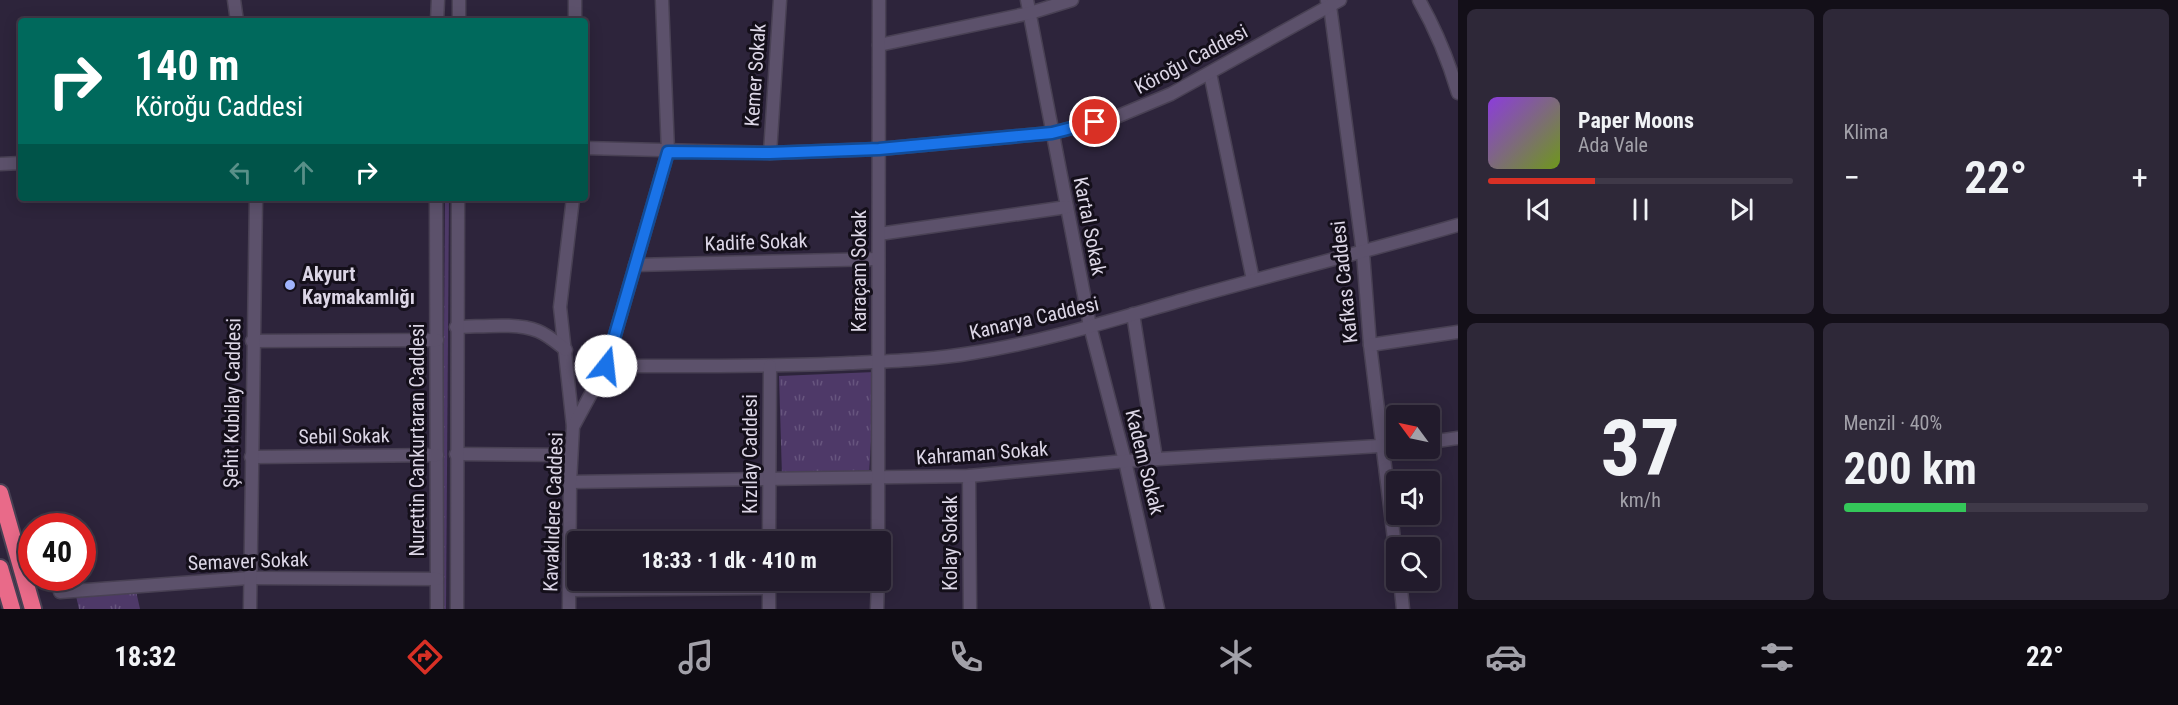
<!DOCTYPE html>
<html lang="tr">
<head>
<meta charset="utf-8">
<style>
  :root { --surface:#221b2c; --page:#2e2838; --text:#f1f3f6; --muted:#a2a1a9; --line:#3f3948; --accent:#d93025 }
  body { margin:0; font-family:"Roboto Condensed",sans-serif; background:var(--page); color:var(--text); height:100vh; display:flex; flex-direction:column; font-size:22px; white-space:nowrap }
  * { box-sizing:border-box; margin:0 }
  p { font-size:20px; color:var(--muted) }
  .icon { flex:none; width:33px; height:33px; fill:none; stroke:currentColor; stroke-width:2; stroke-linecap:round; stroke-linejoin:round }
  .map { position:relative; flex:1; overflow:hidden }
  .details { display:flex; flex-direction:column; gap:9px; padding:9px; background:#130f18; width:720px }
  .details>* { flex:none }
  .guide { position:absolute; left:18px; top:18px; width:570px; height:183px; border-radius:6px; box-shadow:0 3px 15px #0003,0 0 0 2px var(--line); background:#00695c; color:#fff; overflow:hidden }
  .needle { width:39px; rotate:303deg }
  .fabs { position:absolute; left:1386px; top:405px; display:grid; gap:12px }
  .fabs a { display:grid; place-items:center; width:54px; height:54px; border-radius:6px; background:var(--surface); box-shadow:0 3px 15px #0003,0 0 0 2px var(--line); font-size:30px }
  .speed { position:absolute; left:18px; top:513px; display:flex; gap:12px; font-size:30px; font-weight:700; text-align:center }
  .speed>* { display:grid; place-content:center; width:78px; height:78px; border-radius:50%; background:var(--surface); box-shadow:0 3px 15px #0003,0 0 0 2px var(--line); line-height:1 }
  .speed .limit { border:9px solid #d22; background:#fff; color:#111 }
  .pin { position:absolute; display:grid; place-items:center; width:51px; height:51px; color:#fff; margin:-26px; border:3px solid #fff; border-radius:50%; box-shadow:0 2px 6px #0007 }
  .me { position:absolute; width:66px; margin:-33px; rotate:16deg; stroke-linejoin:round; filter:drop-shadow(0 0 4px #0008) }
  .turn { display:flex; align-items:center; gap:21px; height:126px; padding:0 18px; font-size:27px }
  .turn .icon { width:78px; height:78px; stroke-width:2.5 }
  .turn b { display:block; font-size:42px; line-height:51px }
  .lanes { display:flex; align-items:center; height:57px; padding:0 18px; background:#0003; justify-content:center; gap:30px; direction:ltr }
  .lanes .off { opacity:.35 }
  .big { font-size:45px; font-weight:700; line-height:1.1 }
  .details .widget { flex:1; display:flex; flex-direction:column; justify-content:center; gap:9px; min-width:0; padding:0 21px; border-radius:9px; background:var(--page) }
  .details .dial { align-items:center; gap:0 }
  .dial b { font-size:78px; line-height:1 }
  .song { display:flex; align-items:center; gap:18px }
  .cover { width:72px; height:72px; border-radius:9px; background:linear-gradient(135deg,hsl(270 70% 55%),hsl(80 70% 35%)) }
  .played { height:6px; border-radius:3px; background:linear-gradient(90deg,var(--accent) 35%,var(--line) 35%) }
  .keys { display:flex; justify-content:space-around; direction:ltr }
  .heat { display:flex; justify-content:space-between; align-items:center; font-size:33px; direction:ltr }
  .charge { height:9px; border-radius:4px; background:linear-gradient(90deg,#34c759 40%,var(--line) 0) }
  .details .tiles { flex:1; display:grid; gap:9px; grid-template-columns:repeat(2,1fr) }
  .trip { position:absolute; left:567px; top:531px; width:324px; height:60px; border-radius:6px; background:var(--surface); box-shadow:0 3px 15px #0003,0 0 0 2px var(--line); font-weight:700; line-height:60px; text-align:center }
  .menu { display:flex; height:96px; justify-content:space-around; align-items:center; background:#0e0b12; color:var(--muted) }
  .menu .icon { width:42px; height:42px }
  .menu .on { color:var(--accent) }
  .menu b { font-size:27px; color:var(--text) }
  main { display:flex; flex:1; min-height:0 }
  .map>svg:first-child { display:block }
  .grass { fill:url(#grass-tufts) }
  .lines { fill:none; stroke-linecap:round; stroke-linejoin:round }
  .minor-casing { stroke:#494154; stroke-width:15 }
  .highway-casing { stroke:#494154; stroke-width:20 }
  .minor { stroke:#5c516b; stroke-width:12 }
  .highway { stroke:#e96a89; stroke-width:16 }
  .route-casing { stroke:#114b97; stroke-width:15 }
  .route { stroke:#1a73e8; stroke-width:10 }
  .poi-dot { fill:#a0b3fd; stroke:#140f1a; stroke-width:2 }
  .labels { text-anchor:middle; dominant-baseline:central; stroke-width:6; stroke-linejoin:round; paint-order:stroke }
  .street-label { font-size:20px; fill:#dcd6e6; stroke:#140f1a }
  .poi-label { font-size:20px; font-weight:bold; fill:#dcd6e6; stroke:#140f1a; text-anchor:start }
</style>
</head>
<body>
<main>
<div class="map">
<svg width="1458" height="609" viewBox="0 0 1458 609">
  <defs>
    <pattern id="grass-tufts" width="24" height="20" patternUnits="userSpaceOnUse" patternTransform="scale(1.5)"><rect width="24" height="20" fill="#4e3968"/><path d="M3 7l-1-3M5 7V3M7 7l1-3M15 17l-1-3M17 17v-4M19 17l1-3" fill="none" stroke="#67557e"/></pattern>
  </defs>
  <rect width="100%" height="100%" fill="#2d243b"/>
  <g class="grass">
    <path d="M 445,198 L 449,198 L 446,609 L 442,609 Z"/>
    <path d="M 875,372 L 869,475 L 782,476 L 779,376 Z"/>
    <path d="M 136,591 L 140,609 L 79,609 L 76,596 Z"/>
  </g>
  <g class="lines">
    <g class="minor-casing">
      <g id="minor">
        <path d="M 234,0 L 237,21"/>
        <path d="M 575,0 L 575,21"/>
        <path d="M 1027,0 L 1090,326 L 1125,461 L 1158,609"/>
        <path d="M 1419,0 C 1436,30 1448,59 1458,93"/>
        <path d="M 1327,1 L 1330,6 L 1363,253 L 1370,345 L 1396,555"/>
        <path d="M 437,21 L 438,0"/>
        <path d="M 459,21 L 459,0"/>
        <path d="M 879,45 L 1030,13 L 1072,0"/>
        <path d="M 1210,73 L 1253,280"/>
        <path d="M 585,148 L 770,153 L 879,149 L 1052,133 L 1116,117 L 1171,94 L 1340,0"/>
        <path d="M 770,153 L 780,0"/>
        <path d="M 0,164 L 21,163"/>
        <path d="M 436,198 L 437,609"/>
        <path d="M 573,198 L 560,307 L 573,426"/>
        <path d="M 879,234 L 1067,207"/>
        <path d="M 635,265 L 878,259"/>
        <path d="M 1133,314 L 1156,459"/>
        <path d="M 456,327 C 480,327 516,322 538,331 C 548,335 557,343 566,350"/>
        <path d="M 252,341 L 437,340"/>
        <path d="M 1370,345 L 1458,332"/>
        <path d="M 606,366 C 687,366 769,367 850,363 C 891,361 932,360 972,353 C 1049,341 1125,316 1200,295 C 1286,271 1372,250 1458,225"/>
        <path d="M 1430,442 L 1458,438"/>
        <path d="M 456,454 L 571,455"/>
        <path d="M 251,457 L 437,455"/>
        <path d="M 969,476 L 970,609"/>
        <path d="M 570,482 L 969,476 L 1125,461 L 1396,445"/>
        <path d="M 769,542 L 770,366"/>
        <path d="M 878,542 L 879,0"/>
        <path d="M 1400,580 L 1403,609"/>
        <path d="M 569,590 L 769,588"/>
        <path d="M 60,592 L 249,578 L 437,579"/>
        <path d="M 250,609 L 256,198"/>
        <path d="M 457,609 L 458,198"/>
        <path d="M 569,609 L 570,482 L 573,427 L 606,366 L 668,152 L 662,0"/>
        <path d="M 769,609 L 769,580"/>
        <path d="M 877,609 L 878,580"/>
      </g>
    </g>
    <g class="highway-casing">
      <g id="highway">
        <path d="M 0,493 L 33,609"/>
        <path d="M 0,568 L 12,609"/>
      </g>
    </g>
    <use href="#minor" class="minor"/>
    <use href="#highway" class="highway"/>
  </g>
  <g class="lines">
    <g class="route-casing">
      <path id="route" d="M 606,366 L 668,152 L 770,153 L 879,149 L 1052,133 L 1095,122"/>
    </g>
    <use href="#route" class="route"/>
  </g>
  <circle class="poi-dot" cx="290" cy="285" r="6"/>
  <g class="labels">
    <g class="street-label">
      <text transform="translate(1191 59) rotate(-28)">Köroğu Caddesi</text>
      <text transform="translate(755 75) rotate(-86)">Kemer Sokak</text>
      <text transform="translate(1090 226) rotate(79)">Kartal Sokak</text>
      <text transform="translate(756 242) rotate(-2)">Kadife Sokak</text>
      <text transform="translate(859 271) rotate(-90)">Karaçam Sokak</text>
      <text transform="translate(1344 282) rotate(-96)">Kafkas Caddesi</text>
      <text transform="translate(1034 318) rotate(-13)">Kanarya Caddesi</text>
      <text transform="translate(232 403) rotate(-89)">Şehit Kubilay Caddesi</text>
      <text transform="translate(344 436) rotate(-1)">Sebil Sokak</text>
      <text transform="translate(417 440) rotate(-90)">Nurettin Cankurtaran Caddesi</text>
      <text transform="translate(982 453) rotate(-4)">Kahraman Sokak</text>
      <text transform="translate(750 454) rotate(-90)">Kızılay Caddesi</text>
      <text transform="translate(1145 462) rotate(76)">Kadem Sokak</text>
      <text transform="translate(553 512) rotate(-88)">Kavaklıdere Caddesi</text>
      <text transform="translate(950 543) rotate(-90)">Kolay Sokak</text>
      <text transform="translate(248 561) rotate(-2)">Semaver Sokak</text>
    </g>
    <g class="poi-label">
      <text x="302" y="274">Akyurt<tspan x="302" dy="23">Kaymakamlığı</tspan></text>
    </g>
  </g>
</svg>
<div class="fabs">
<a><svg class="needle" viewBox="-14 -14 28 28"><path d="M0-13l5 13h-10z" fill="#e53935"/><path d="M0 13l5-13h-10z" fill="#a2a1a9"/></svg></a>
<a><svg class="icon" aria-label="sound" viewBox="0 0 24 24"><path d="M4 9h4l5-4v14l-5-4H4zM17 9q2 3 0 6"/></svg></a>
<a><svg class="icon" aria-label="search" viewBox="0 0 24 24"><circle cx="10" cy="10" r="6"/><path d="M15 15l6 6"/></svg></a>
</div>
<div class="speed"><div class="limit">40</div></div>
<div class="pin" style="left:1095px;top:122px;background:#d93025"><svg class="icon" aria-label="arrive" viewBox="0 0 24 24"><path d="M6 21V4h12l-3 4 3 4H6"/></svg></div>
<svg class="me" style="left:606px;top:366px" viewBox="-20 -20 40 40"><circle r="19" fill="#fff"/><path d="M0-13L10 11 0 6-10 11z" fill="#1a73e8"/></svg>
<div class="trip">18:33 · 1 dk · 410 m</div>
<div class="guide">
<div class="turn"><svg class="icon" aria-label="right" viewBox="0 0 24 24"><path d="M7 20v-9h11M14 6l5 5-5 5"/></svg><div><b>140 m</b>Köroğu Caddesi</div></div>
<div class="lanes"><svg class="icon off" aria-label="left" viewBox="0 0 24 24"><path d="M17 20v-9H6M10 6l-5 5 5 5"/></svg><svg class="icon off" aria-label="ahead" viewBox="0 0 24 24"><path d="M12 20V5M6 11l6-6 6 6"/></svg><svg class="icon" aria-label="right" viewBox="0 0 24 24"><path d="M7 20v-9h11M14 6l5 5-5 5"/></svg></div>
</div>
</div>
<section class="details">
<div class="tiles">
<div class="widget">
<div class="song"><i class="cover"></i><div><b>Paper Moons</b><p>Ada Vale</p></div></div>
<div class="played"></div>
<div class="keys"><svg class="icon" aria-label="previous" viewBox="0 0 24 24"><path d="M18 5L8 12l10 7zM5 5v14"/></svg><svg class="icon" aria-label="pause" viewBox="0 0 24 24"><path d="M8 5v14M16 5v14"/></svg><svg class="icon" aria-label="next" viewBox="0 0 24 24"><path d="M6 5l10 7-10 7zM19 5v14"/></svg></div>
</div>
<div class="widget"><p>Klima</p>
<div class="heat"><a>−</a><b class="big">22°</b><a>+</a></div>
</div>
<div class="widget dial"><b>37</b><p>km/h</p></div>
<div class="widget"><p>Menzil · 40%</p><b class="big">200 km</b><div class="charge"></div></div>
</div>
</section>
</main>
<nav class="menu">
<b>18:32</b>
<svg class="icon on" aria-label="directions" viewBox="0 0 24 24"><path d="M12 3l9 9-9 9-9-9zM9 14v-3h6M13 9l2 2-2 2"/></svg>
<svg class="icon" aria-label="music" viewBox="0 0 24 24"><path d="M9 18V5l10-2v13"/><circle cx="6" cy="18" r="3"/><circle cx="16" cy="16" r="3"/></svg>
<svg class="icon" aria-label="phone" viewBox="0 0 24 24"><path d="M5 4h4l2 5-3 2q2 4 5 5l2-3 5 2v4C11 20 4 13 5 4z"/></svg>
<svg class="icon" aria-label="climate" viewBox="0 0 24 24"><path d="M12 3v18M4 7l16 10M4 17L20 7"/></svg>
<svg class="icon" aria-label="car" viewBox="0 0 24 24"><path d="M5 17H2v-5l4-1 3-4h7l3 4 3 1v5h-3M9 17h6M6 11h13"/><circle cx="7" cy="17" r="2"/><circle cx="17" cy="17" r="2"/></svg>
<svg class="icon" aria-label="filters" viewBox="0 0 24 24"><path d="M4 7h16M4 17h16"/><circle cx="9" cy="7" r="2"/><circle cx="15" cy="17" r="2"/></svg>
<b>22°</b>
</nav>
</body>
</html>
